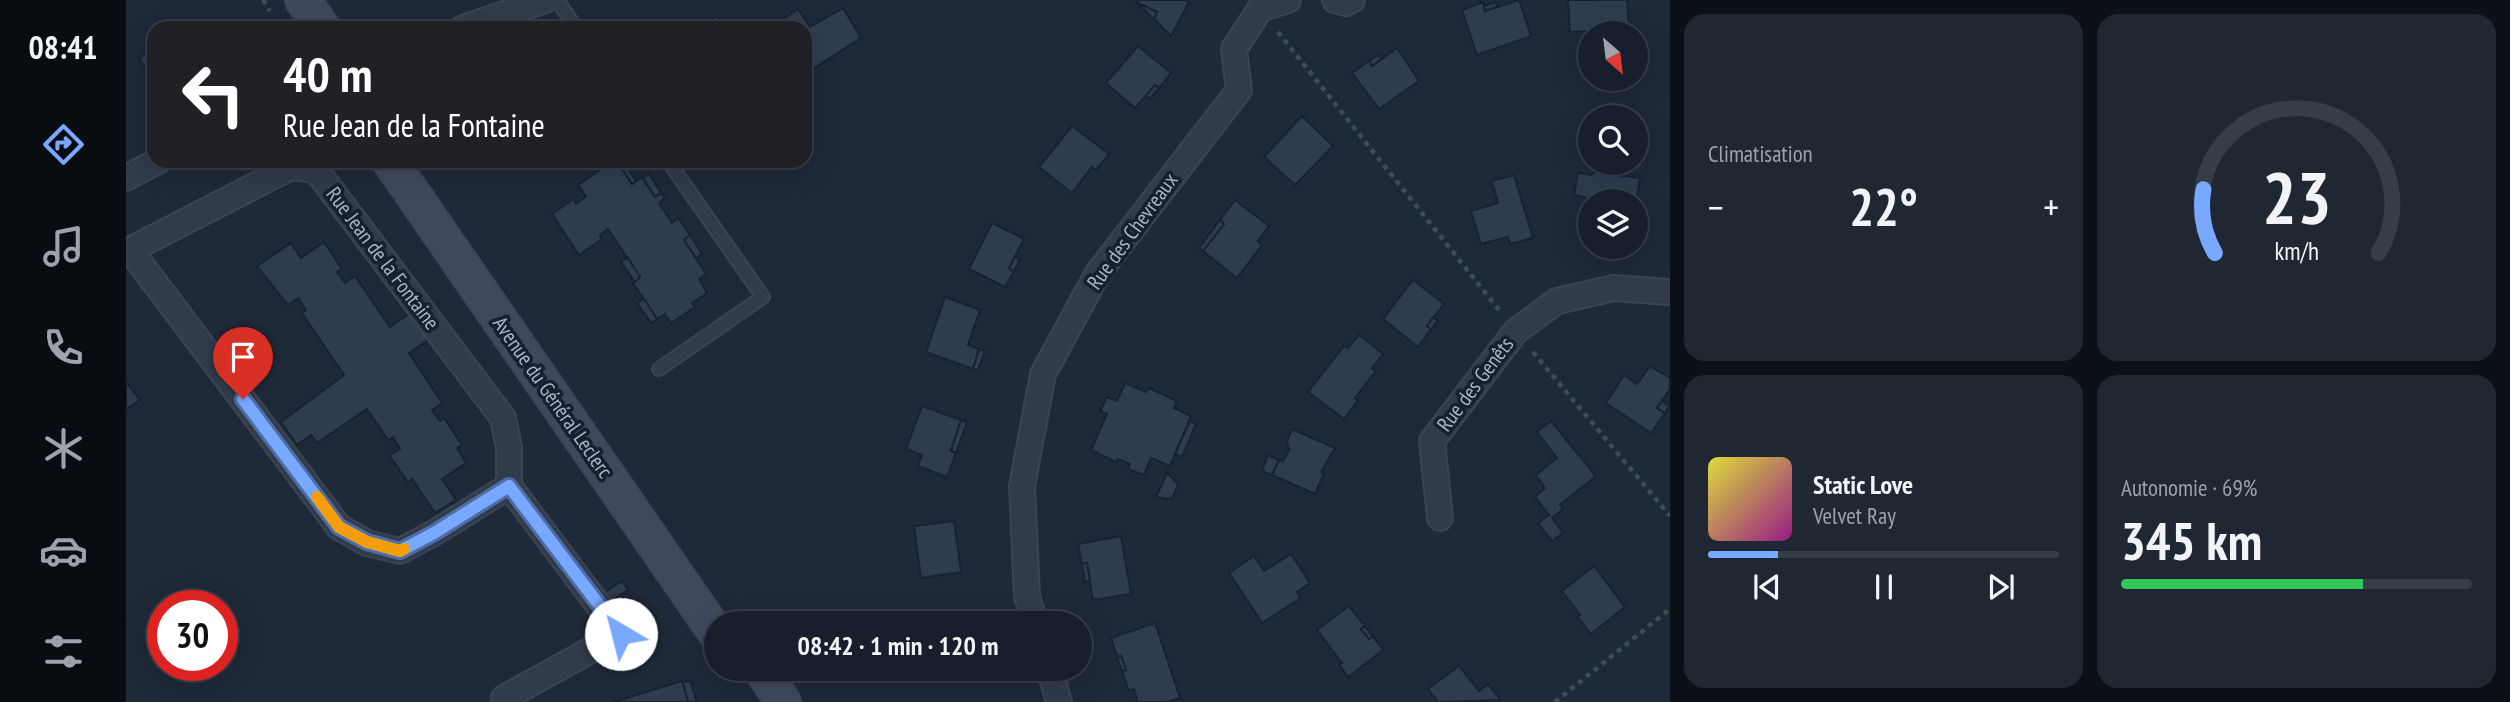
<!DOCTYPE html>
<html lang="fr">
<head>
<meta charset="utf-8">
<style>
  :root { --surface:#161f2b; --page:#1f2733; --text:#f1f3f6; --muted:#9ea2a9; --line:#353d47; --accent:#78a8ff }
  body { margin:0; font-family:"PT Sans Narrow",sans-serif; background:var(--page); color:var(--text); height:100vh; display:flex; flex-direction:column; font-size:26px; white-space:nowrap }
  * { box-sizing:border-box; margin:0 }
  p { font-size:23px; color:var(--muted) }
  .icon { flex:none; width:38px; height:38px; fill:none; stroke:currentColor; stroke-width:2; stroke-linecap:round; stroke-linejoin:round }
  .map { position:relative; flex:1; overflow:hidden }
  .side { display:flex; flex-direction:column; gap:14px; padding:14px; background:#0c1118; width:840px }
  .side>* { flex:none }
  .guide { position:absolute; left:21px; top:21px; width:665px; height:147px; border-radius:21px; box-shadow:0 7px 28px #0002,0 0 0 2px var(--line); background:#202124; color:#fff; overflow:hidden }
  .needle { width:46px; rotate:152deg }
  .tools { position:absolute; left:1452px; top:21px; display:grid; gap:14px }
  .tools a { display:grid; place-items:center; width:70px; height:70px; border-radius:50%; background:var(--surface); box-shadow:0 7px 28px #0002,0 0 0 2px var(--line); font-size:35px }
  .speed { position:absolute; left:21px; top:590px; display:flex; gap:14px; font-size:35px; font-weight:700; text-align:center }
  .speed>* { display:grid; place-content:center; width:91px; height:91px; border-radius:50%; background:var(--surface); box-shadow:0 7px 28px #0002,0 0 0 2px var(--line); line-height:1 }
  .speed .limit { border:10px solid #d22; background:#fff; color:#111 }
  .pin { position:absolute; display:grid; place-items:center; width:60px; height:60px; color:#fff; margin:-72px -30px; border-radius:50% 50% 50% 0; rotate:-45deg; box-shadow:0 0 7px #0007 }
  .pin .icon { rotate:45deg }
  .me { position:absolute; width:77px; margin:-38px; rotate:323deg; stroke-linejoin:round; filter:drop-shadow(0 0 5px #0008) }
  .turn { display:flex; align-items:center; gap:24px; height:147px; padding:0 21px; font-size:32px }
  .turn .icon { width:91px; height:91px; stroke-width:2.5 }
  .turn b { display:block; font-size:49px; line-height:60px }
  .big { font-size:52px; font-weight:600; line-height:1.1 }
  .side .tile { flex:1; display:flex; flex-direction:column; justify-content:center; gap:10px; min-width:0; padding:0 24px; border-radius:21px; background:var(--page) }
  .side .dial { align-items:center; gap:0 }
  .dial svg { height:182px; overflow:visible; fill:none; stroke:var(--line); stroke-width:7; stroke-linecap:round; text-anchor:middle }
  .dial text { fill:var(--text); stroke:none }
  .song { display:flex; align-items:center; gap:21px }
  .cover { width:84px; height:84px; border-radius:10px; background:linear-gradient(135deg,hsl(60 70% 55%),hsl(310 70% 35%)) }
  .played { height:7px; border-radius:4px; background:linear-gradient(90deg,var(--accent) 20%,var(--line) 20%) }
  .keys { display:flex; justify-content:space-around; direction:ltr }
  .heat { display:flex; justify-content:space-between; align-items:center; font-size:38px; direction:ltr }
  .charge { height:10px; border-radius:5px; background:linear-gradient(90deg,#34c759 69%,var(--line) 0) }
  .side .tiles { flex:1; display:grid; gap:14px; grid-template-columns:repeat(2,1fr) }
  .trip { position:absolute; left:578px; top:611px; width:388px; height:70px; border-radius:35px; background:var(--surface); box-shadow:0 7px 28px #0002,0 0 0 2px var(--line); font-weight:600; line-height:70px; text-align:center }
  main { display:flex; flex:1; min-height:0 }
  .tab-bar { display:flex; flex-direction:column; width:126px; justify-content:space-around; align-items:center; background:#090c11; color:var(--muted) }
  .tab-bar .icon { width:49px; height:49px }
  .tab-bar .active { color:var(--accent) }
  .tab-bar b { font-size:32px; color:var(--text) }
  .map>svg:first-child { display:block }
  .building { fill:#2f3c50; stroke:#192230; stroke-width:2 }
  .lines { fill:none; stroke-linecap:round; stroke-linejoin:round }
  .lane-casing { stroke:#3b4453; stroke-width:16 }
  .street-casing { stroke:#3b4453; stroke-width:28 }
  .secondary-casing { stroke:#3b4453; stroke-width:38 }
  .path { stroke:#385053; stroke-width:4.5; stroke-dasharray:5 5; stroke-linecap:butt }
  .lane { stroke:#313b49; stroke-width:12 }
  .street { stroke:#313b49; stroke-width:24 }
  .secondary { stroke:#3f495d; stroke-width:35 }
  .route-casing { stroke:#4e6da6; stroke-width:18 }
  .route { stroke:#78a8ff; stroke-width:12 }
  .slow { stroke:#f59e0b; stroke-width:12 }
  .labels { text-anchor:middle; dominant-baseline:central; stroke-width:7; stroke-linejoin:round; paint-order:stroke }
  .street-label { font-size:21px; fill:#abb5c6; stroke:#17202e }
</style>
</head>
<body>
<main>
<nav class="tab-bar">
<b>08:41</b>
<svg class="icon active" aria-label="directions" viewBox="0 0 24 24"><path d="M12 3l9 9-9 9-9-9zM9 14v-3h6M13 9l2 2-2 2"/></svg>
<svg class="icon" aria-label="music" viewBox="0 0 24 24"><path d="M9 18V5l10-2v13"/><circle cx="6" cy="18" r="3"/><circle cx="16" cy="16" r="3"/></svg>
<svg class="icon" aria-label="phone" viewBox="0 0 24 24"><path d="M5 4h4l2 5-3 2q2 4 5 5l2-3 5 2v4C11 20 4 13 5 4z"/></svg>
<svg class="icon" aria-label="climate" viewBox="0 0 24 24"><path d="M12 3v18M4 7l16 10M4 17L20 7"/></svg>
<svg class="icon" aria-label="car" viewBox="0 0 24 24"><path d="M5 17H2v-5l4-1 3-4h7l3 4 3 1v5h-3M9 17h6M6 11h13"/><circle cx="7" cy="17" r="2"/><circle cx="17" cy="17" r="2"/></svg>
<svg class="icon" aria-label="filters" viewBox="0 0 24 24"><path d="M4 7h16M4 17h16"/><circle cx="9" cy="7" r="2"/><circle cx="15" cy="17" r="2"/></svg>
</nav>
<div class="map">
<svg width="1544" height="702" viewBox="0 0 1544 702">
  <rect width="100%" height="100%" fill="#1e2939"/>
  <g class="building">
    <path d="M 1011,0 L 1059,0 L 1063,2 L 1045,36 L 1028,19 L 1031,12 L 1010,2 Z"/>
    <path d="M 1393,0 L 1405,36 L 1351,55 L 1336,10 L 1357,2 L 1359,11 Z"/>
    <path d="M 1442,0 L 1501,0 L 1503,29 L 1444,32 Z"/>
    <path d="M 1010,2 L 1031,12 L 1028,19 Z"/>
    <path d="M 1370,2 L 1371,7 L 1359,11 L 1358,6 Z"/>
    <path d="M 717,8 L 735,38 L 682,72 L 679,66 L 679,28 L 655,28 L 652,23 L 672,9 L 684,27 Z"/>
    <path d="M 591,16 L 599,28 L 573,28 Z"/>
    <path d="M 430,21 L 435,28 L 419,28 Z"/>
    <path d="M 1012,46 L 1045,73 L 1033,88 L 1029,85 L 1009,108 L 980,83 Z"/>
    <path d="M 1271,48 L 1293,81 L 1253,109 L 1226,73 L 1243,61 L 1246,66 Z"/>
    <path d="M 28,49 L 28,81 L 13,58 Z"/>
    <path d="M 1252,55 L 1256,59 L 1246,66 L 1243,61 Z"/>
    <path d="M 1029,85 L 1033,88 L 1024,99 L 1020,96 Z"/>
    <path d="M 1176,116 L 1207,146 L 1169,185 L 1138,157 Z"/>
    <path d="M 946,126 L 983,154 L 970,170 L 966,167 L 946,193 L 913,167 Z"/>
    <path d="M 487,161 L 491,161 L 506,184 L 516,177 L 529,197 L 535,193 L 539,198 L 533,203 L 546,223 L 552,218 L 564,235 L 558,240 L 580,274 L 573,279 L 581,293 L 566,303 L 569,307 L 545,323 L 539,314 L 531,319 L 507,283 L 514,277 L 482,229 L 474,235 L 476,239 L 453,255 L 426,214 L 448,199 L 450,204 L 460,197 L 452,185 Z"/>
    <path d="M 491,161 L 497,161 L 510,181 L 506,184 Z"/>
    <path d="M 1467,172 L 1514,178 L 1510,206 L 1510,201 L 1474,201 L 1448,195 L 1452,173 L 1466,175 Z"/>
    <path d="M 523,174 L 535,193 L 529,197 L 517,178 Z"/>
    <path d="M 1388,175 L 1407,238 L 1384,244 L 1382,237 L 1355,244 L 1345,211 L 1372,203 L 1366,181 Z"/>
    <path d="M 1109,200 L 1143,226 L 1132,241 L 1136,245 L 1111,278 L 1077,251 L 1098,224 L 1094,220 Z"/>
    <path d="M 1094,220 L 1098,224 L 1077,251 L 1073,248 Z"/>
    <path d="M 866,223 L 898,239 L 883,268 L 888,271 L 879,287 L 843,269 Z"/>
    <path d="M 564,235 L 576,254 L 570,258 L 558,240 Z"/>
    <path d="M 198,242 L 216,269 L 211,272 L 219,283 L 229,276 L 264,327 L 284,313 L 302,340 L 283,353 L 316,403 L 306,410 L 314,421 L 318,418 L 336,445 L 331,448 L 340,463 L 316,479 L 330,500 L 309,513 L 286,479 L 282,482 L 263,455 L 274,449 L 267,437 L 262,440 L 241,409 L 191,443 L 185,435 L 171,445 L 155,422 L 218,375 L 176,313 L 180,310 L 172,298 L 162,305 L 131,266 L 165,243 L 175,258 Z"/>
    <path d="M 889,257 L 894,259 L 888,271 L 883,268 Z"/>
    <path d="M 502,258 L 514,277 L 509,282 L 495,262 Z"/>
    <path d="M 1287,280 L 1318,304 L 1301,326 L 1305,329 L 1292,347 L 1257,319 Z"/>
    <path d="M 819,297 L 854,310 L 842,345 L 853,349 L 847,369 L 800,352 Z"/>
    <path d="M 518,299 L 531,319 L 525,323 L 511,303 Z"/>
    <path d="M 1307,317 L 1312,321 L 1305,329 L 1301,326 Z"/>
    <path d="M 1233,335 L 1257,354 L 1246,368 L 1250,371 L 1234,391 L 1229,398 L 1232,400 L 1218,419 L 1182,392 L 1218,346 L 1222,348 Z"/>
    <path d="M 853,349 L 859,351 L 852,370 L 847,369 Z"/>
    <path d="M 1524,366 L 1544,378 L 1544,389 L 1531,408 L 1539,413 L 1525,433 L 1480,403 L 1498,375 L 1511,384 Z"/>
    <path d="M 0,382 L 14,400 L 0,409 Z"/>
    <path d="M 999,383 L 1020,392 L 1023,388 L 1051,401 L 1048,408 L 1065,416 L 1044,466 L 1025,458 L 1018,475 L 1002,469 L 1004,464 L 992,459 L 990,462 L 965,450 L 981,414 L 974,411 L 981,397 L 991,401 Z"/>
    <path d="M 1536,401 L 1543,406 L 1539,413 L 1531,408 Z"/>
    <path d="M 796,406 L 835,420 L 825,451 L 830,453 L 821,477 L 792,466 L 796,455 L 780,449 Z"/>
    <path d="M 835,420 L 841,422 L 830,453 L 825,451 Z"/>
    <path d="M 1064,421 L 1070,424 L 1056,457 L 1049,454 Z"/>
    <path d="M 1425,421 L 1470,476 L 1434,505 L 1437,509 L 1426,518 L 1437,533 L 1426,541 L 1412,523 L 1423,515 L 1409,497 L 1419,488 L 1410,475 L 1431,458 L 1411,432 Z"/>
    <path d="M 1166,429 L 1209,448 L 1195,472 L 1198,473 L 1189,494 L 1146,475 L 1153,460 L 1157,461 L 1163,450 L 1161,442 Z"/>
    <path d="M 1142,455 L 1153,460 L 1146,475 L 1136,471 Z"/>
    <path d="M 1041,473 L 1052,484 L 1046,499 L 1030,497 Z"/>
    <path d="M 828,521 L 835,572 L 795,578 L 788,526 Z"/>
    <path d="M 995,536 L 1005,594 L 967,600 L 961,563 L 956,564 L 952,544 Z"/>
    <path d="M 1165,554 L 1184,583 L 1171,592 L 1175,598 L 1136,623 L 1103,573 L 1128,556 L 1138,571 Z"/>
    <path d="M 961,563 L 964,581 L 959,582 L 956,564 Z"/>
    <path d="M 1468,566 L 1499,607 L 1465,634 L 1451,617 L 1454,615 L 1436,591 Z"/>
    <path d="M 496,581 L 502,590 L 485,601 L 479,592 Z"/>
    <path d="M 1223,606 L 1239,626 L 1235,629 L 1243,639 L 1247,637 L 1257,650 L 1222,677 L 1213,664 L 1216,663 L 1191,630 Z"/>
    <path d="M 833,611 L 838,623 L 833,623 L 829,612 Z"/>
    <path d="M 829,612 L 833,623 L 799,623 Z"/>
    <path d="M 1029,623 L 1054,698 L 1041,702 L 1012,702 L 1008,689 L 1003,691 L 996,671 L 1000,670 L 995,656 L 991,657 L 985,638 Z"/>
    <path d="M 1239,626 L 1247,637 L 1243,639 L 1235,629 Z"/>
    <path d="M 995,656 L 1000,670 L 996,671 L 991,657 Z"/>
    <path d="M 1333,666 L 1353,691 L 1362,684 L 1375,700 L 1312,702 L 1302,689 Z"/>
    <path d="M 564,680 L 571,702 L 562,702 L 556,683 Z"/>
    <path d="M 556,681 L 562,702 L 488,702 Z"/>
  </g>
  <g class="lines">
    <g class="lane-casing">
      <g id="lane">
        <path d="M 431,0 L 450,28"/>
        <path d="M 533,369 L 637,297 L 542,161"/>
      </g>
    </g>
    <g class="street-casing">
      <g id="street">
        <path d="M 1209,0 L 1220,3 L 1226,0"/>
        <path d="M 337,28 L 419,0"/>
        <path d="M 0,178 L 32,161"/>
        <path d="M 1314,518 L 1306,441 L 1390,331 L 1431,301 L 1488,288 L 1544,292"/>
        <path d="M 909,623 L 901,596 L 896,486 L 917,374 L 972,273 L 1113,90 L 1108,49 L 1134,9 L 1162,0"/>
        <path d="M 923,668 L 933,702"/>
        <path d="M 381,702 L 378,698 L 494,634 L 383,486 L 383,448 L 377,418 L 190,170 L 165,167 L 4,250 L 213,527 L 241,543 L 274,551 L 308,533 L 383,486"/>
      </g>
    </g>
    <g class="secondary-casing">
      <g id="secondary">
        <path d="M 177,0 L 196,28"/>
        <path d="M 264,161 L 590,633"/>
        <path d="M 635,668 L 657,702"/>
      </g>
    </g>
    <g class="path">
      <path d="M 137,0 L 144,11"/>
      <path d="M 1152,32 L 1373,310"/>
      <path d="M 1407,352 L 1544,516"/>
      <path d="M 1429,702 L 1544,609"/>
    </g>
    <use href="#lane" class="lane"/>
    <use href="#street" class="street"/>
    <use href="#secondary" class="secondary"/>
  </g>
  <g class="lines">
    <g class="route-casing">
      <path id="route" d="M 117,399 L 213,527 L 241,542 L 274,551 L 308,533 L 383,486 L 495,634"/>
    </g>
    <use href="#route" class="route"/>
    <path class="slow" d="M 191,497 L 213,527 L 241,542 L 274,551 L 278,549"/>
  </g>
  <g class="labels">
    <g class="street-label">
      <text transform="translate(1006 231) rotate(-54)">Rue des Chevreaux</text>
      <text transform="translate(257 258) rotate(53)">Rue Jean de la Fontaine</text>
      <text transform="translate(1349 384) rotate(-53)">Rue des Genêts</text>
      <text transform="translate(427 397) rotate(55)">Avenue du Général Leclerc</text>
    </g>
  </g>
</svg>
<div class="tools">
<a><svg class="needle" viewBox="-14 -14 28 28"><path d="M0-13l5 13h-10z" fill="#e53935"/><path d="M0 13l5-13h-10z" fill="#9ea2a9"/></svg></a>
<a><svg class="icon" aria-label="search" viewBox="0 0 24 24"><circle cx="10" cy="10" r="6"/><path d="M15 15l6 6"/></svg></a>
<a><svg class="icon" aria-label="layers" viewBox="0 0 24 24"><path d="M12 4l9 5-9 5-9-5zM3 14l9 5 9-5"/></svg></a>
</div>
<div class="speed"><div class="limit">30</div></div>
<div class="pin" style="left:117px;top:399px;background:#d93025"><svg class="icon" aria-label="arrive" viewBox="0 0 24 24"><path d="M6 21V4h12l-3 4 3 4H6"/></svg></div>
<svg class="me" style="left:495px;top:634px" viewBox="-20 -20 40 40"><circle r="19" fill="#fff"/><path d="M0-13L10 11 0 6-10 11z" fill="#78a8ff"/></svg>
<div class="trip">08:42 · 1 min · 120 m</div>
<div class="guide">
<div class="turn"><svg class="icon" aria-label="left" viewBox="0 0 24 24"><path d="M17 20v-9H6M10 6l-5 5 5 5"/></svg><div><b>40 m</b>Rue Jean de la Fontaine</div></div>
</div>
</div>
<section class="side">
<div class="tiles">
<div class="tile"><p>Climatisation</p>
<div class="heat"><a>−</a><b class="big">22°</b><a>+</a></div>
</div>
<div class="tile dial"><svg viewBox="0 0 100 80">
<path d="M14 69A42 42 0 1 1 86 69"/>
<path d="M14 69A42 42 0 0 1 9 41" stroke="#78a8ff"/>
<text x="50" y="56" font-size="32" font-weight="700">23</text>
<text x="50" y="72" font-size="11">km/h</text>
</svg></div>
<div class="tile">
<div class="song"><i class="cover"></i><div><b>Static Love</b><p>Velvet Ray</p></div></div>
<div class="played"></div>
<div class="keys"><svg class="icon" aria-label="previous" viewBox="0 0 24 24"><path d="M18 5L8 12l10 7zM5 5v14"/></svg><svg class="icon" aria-label="pause" viewBox="0 0 24 24"><path d="M8 5v14M16 5v14"/></svg><svg class="icon" aria-label="next" viewBox="0 0 24 24"><path d="M6 5l10 7-10 7zM19 5v14"/></svg></div>
</div>
<div class="tile"><p>Autonomie · 69%</p><b class="big">345 km</b><div class="charge"></div></div>
</div>
</section>
</main>
</body>
</html>
